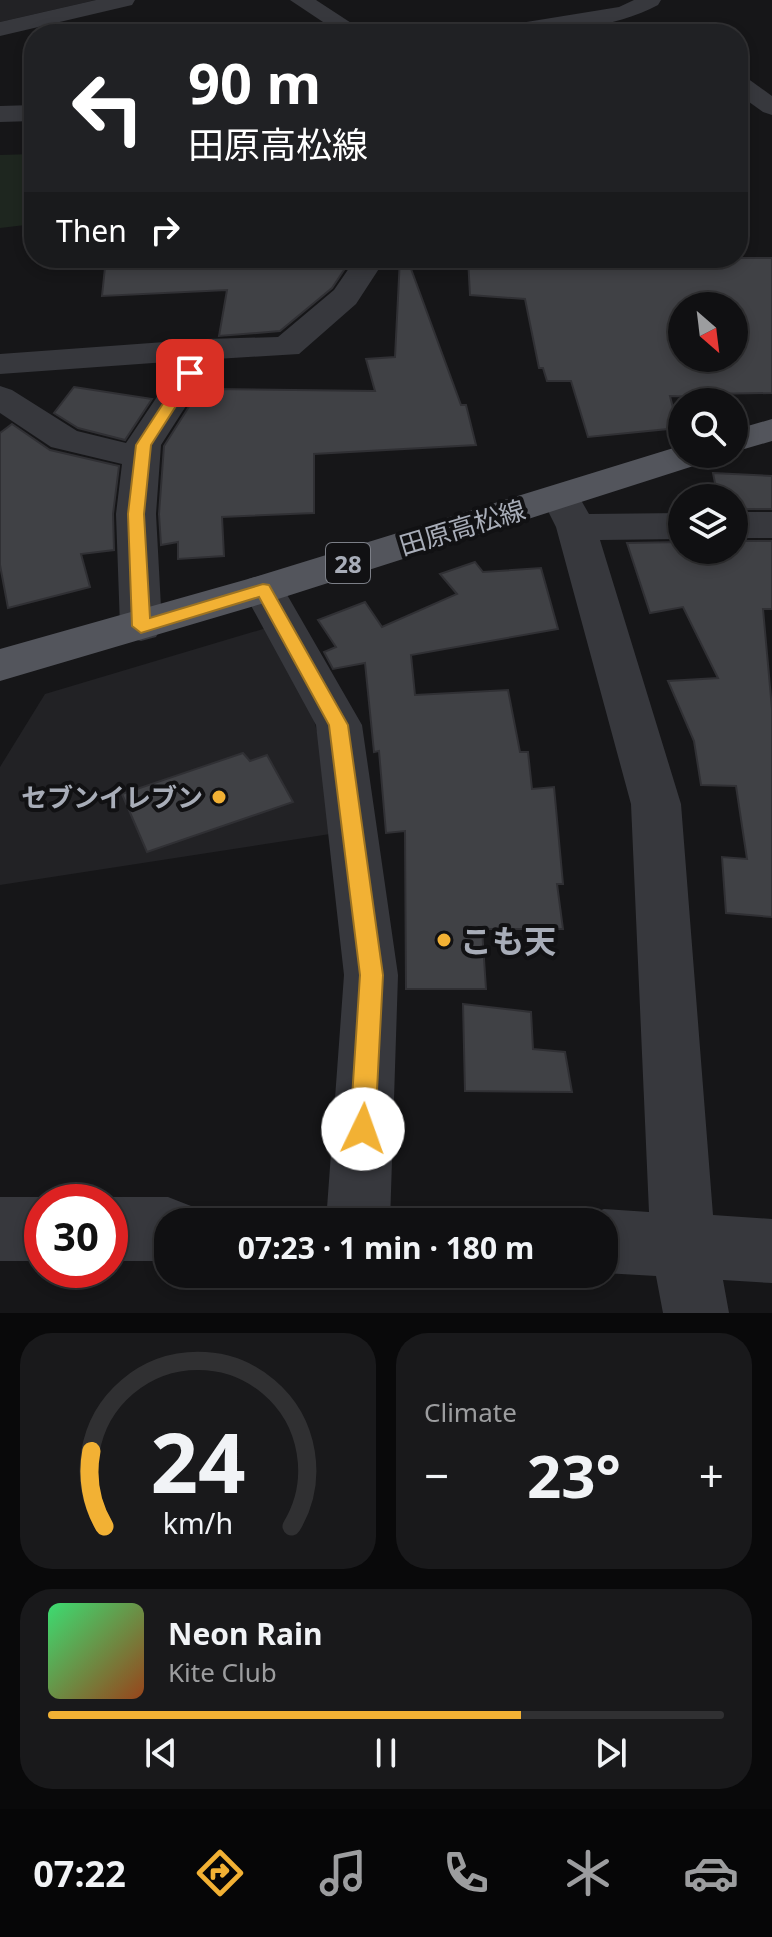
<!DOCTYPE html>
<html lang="en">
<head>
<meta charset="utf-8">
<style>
  :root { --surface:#101012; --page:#19191b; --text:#f1f3f6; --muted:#9c9d9f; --line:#303032; --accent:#f2b134 }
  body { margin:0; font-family:"Noto Sans","Noto Sans JP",sans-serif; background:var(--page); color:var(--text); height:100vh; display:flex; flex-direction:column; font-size:30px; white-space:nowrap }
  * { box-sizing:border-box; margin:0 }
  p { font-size:26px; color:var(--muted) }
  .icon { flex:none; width:44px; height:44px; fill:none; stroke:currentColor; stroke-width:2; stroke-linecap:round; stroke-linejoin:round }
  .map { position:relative; height:1313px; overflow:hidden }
  .side { display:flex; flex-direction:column; gap:20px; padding:20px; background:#09090a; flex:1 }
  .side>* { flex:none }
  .banner { position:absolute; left:24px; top:24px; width:724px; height:244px; border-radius:32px; box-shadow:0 4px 12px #0003,0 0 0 2px var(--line); background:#202124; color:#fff; overflow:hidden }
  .needle { width:52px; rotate:152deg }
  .buttons { position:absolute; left:668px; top:292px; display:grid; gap:16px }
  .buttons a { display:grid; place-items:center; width:80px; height:80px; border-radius:50%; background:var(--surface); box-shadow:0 4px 12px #0003,0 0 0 2px var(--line); font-size:40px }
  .speed { position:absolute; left:24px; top:1184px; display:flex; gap:16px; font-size:40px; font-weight:700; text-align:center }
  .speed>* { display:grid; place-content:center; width:104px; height:104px; border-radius:50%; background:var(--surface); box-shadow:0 4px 12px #0003,0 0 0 2px var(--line); line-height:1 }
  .speed .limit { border:12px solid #d22; background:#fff; color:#111 }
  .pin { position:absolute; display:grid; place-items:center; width:68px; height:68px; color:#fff; margin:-34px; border-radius:16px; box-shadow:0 4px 12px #0006 }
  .me { position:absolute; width:88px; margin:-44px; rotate:3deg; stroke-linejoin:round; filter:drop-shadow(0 0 6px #0008) }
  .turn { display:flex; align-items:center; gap:28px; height:168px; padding:0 32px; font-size:36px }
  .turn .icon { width:104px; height:104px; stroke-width:2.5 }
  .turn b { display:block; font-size:56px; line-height:68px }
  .then { display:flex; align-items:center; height:76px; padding:0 32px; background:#0003; gap:16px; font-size:30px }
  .big { font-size:60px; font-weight:700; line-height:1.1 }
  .side .tile { flex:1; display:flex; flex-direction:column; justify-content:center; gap:12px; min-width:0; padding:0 28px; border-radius:32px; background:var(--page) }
  .side .dial { align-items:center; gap:0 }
  .dial svg { height:208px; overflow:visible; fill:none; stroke:var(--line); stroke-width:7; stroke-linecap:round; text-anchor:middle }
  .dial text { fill:var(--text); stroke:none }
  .song { display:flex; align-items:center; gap:24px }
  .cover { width:96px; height:96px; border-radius:12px; background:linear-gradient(135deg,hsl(140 70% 55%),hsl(20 70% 35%)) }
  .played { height:8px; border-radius:4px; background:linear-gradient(90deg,var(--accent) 70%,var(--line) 70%) }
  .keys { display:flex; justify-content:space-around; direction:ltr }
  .heat { display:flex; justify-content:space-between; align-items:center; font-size:44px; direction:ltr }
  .side .tiles { flex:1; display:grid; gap:20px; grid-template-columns:1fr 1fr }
  .tile:last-child { grid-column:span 2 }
  .trip { position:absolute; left:154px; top:1208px; width:464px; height:80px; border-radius:32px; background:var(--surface); box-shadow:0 4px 12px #0003,0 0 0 2px var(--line); font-weight:700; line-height:80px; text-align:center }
  .tab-bar { display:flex; height:128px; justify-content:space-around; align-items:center; background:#060607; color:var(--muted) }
  .tab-bar .icon { width:56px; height:56px }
  .tab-bar .active { color:var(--accent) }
  .tab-bar b { font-size:36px; color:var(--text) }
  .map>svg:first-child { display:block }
  .built { fill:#222225 }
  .green { fill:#1e261f }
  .building { fill:#404145; stroke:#303034; stroke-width:2; fill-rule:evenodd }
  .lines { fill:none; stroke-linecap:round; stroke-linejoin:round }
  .minor { fill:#37383d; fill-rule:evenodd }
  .primary { fill:#53555c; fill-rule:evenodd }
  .route { fill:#f2b134; stroke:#9d7322; stroke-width:2 }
  .poi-dot { fill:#f2b134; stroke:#111113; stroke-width:3 }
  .labels { text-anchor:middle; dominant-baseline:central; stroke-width:8; stroke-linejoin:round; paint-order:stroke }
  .shield { fill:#111113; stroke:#7b7e86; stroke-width:2 }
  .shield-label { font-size:24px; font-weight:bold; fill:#a8adb8 }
  .street-label { font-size:26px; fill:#a8adb8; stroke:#111113 }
  .poi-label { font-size:26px; font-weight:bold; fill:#a8adb8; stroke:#111113; text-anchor:end }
  .near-poi-label { font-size:32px; font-weight:bold; fill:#a8adb8; stroke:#111113; text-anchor:start }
</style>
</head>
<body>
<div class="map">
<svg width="772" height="1313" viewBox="0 0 772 1313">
  <rect width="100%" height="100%" fill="#161618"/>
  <g class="built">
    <path d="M 0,0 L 96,0 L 0,22 Z"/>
    <path d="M 273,626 L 307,693 L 343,832 L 0,885 L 0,767 L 45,694 Z"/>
  </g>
  <path class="green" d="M 34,154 L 34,224 L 0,228 L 0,155 Z"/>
  <g class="building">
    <path d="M 106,258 L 352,258 L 332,288 L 280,331 L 219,336 L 227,290 L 102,296 Z"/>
    <path d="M 400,258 L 407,258 L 461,405 L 466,405 L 476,445 L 314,454 L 314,513 L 222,517 L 224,556 L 178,559 L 178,542 L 161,545 L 159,514 L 164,446 L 197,394 L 208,395 L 209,389 L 375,391 L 366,359 L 395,357 Z"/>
    <path d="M 468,258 L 556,258 L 561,269 L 640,263 L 637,258 L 772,258 L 772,393 L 704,394 L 705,397 L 670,396 L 678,428 L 588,437 L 571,381 L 547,381 L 543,368 L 539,368 L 525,299 L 470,295 ZM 682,306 L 734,306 L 734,358 L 682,358 Z"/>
    <path d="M 74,387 L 152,399 L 125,440 L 78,428 L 54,413 Z"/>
    <path d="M 12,424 L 50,450 L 119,466 L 113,514 L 114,550 L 81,554 L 90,587 L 8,608 L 0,565 L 0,433 Z"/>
    <path d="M 713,473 L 772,476 L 772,509 L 734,509 L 734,498 L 718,498 Z"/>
    <path d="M 734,541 L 772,541 L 772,609 L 763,609 L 772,709 L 772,917 L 726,913 L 722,857 L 747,859 L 736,786 L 701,785 L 694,741 L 668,681 L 718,678 L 683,607 L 650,613 L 627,543 L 682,542 L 682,550 L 734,550 Z"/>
    <path d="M 475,562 L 483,572 L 541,568 L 558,629 L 411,655 L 415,695 L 508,690 L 520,752 L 528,752 L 532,789 L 554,787 L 563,884 L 557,884 L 563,929 L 482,929 L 486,989 L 406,989 L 405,831 L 386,833 L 379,751 L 374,752 L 365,663 L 333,669 L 324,652 L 336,647 L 318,620 L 365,602 L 382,627 L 457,594 L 440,574 Z"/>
    <path d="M 243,753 L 250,761 L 267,755 L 293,802 L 147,852 L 122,794 Z"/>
    <path d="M 463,1004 L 531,1012 L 533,1049 L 565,1052 L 572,1092 L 465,1091 Z"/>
  </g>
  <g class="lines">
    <g class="minor">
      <path d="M 96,0 L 135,0 L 132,5 L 0,36 L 0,22 Z"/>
      <path d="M 290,0 L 316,0 L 368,34 L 341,34 Z"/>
      <path d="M 634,0 L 661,0 L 658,5 C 606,32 542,34 484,34 L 495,27 L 619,7 Z"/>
      <path d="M 738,76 L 747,78 L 772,96 L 772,115 L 763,112 L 738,94 Z"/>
      <path d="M 34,105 L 34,121 L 0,122 L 0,106 Z"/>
      <path d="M 356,258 L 386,258 L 356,304 L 299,354 L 216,359 L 161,445 L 156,514 L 162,626 L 156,637 L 141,641 L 126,637 L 120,626 L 116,514 L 122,464 L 51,447 L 0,413 L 0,386 L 12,390 L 77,431 L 126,443 L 181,361 L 0,374 L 0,354 L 206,339 L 278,337 L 334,290 Z"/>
      <path d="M 560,485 L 574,488 L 589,514 L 682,513 L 682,539 L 600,540 L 681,804 L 713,1215 L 772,1219 L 772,1283 L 723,1280 L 729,1313 L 663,1313 L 656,1276 L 604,1273 L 604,1222 L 580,1222 L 581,1218 L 604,1209 L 649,1212 L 631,804 L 556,527 L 541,497 L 546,488 Z"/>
      <rect x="734" y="512" width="38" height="26"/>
      <path d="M 263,575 L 278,579 L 362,725 L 398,975 L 390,1222 L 326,1222 L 344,975 L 316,725 L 242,589 L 248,579 Z"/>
      <path d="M 0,1197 L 42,1197 L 54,1202 L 42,1202 L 42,1261 L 0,1261 Z"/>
      <path d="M 110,1197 L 168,1197 L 191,1206 L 197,1222 L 168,1222 L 168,1261 L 110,1261 L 110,1202 L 98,1202 Z"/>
    </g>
    <g class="primary">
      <path d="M 772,419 L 772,441 L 734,452 L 734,430 Z"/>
      <path d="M 680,446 L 682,454 L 712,454 L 706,462 L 278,599 L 0,681 L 0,649 L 248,579 Z"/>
    </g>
  </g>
  <path class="route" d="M 190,369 L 197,373 L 151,445 L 144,514 L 150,618 L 263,584 L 269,585 L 348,725 L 383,975 L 375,1129 L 372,1138 L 363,1142 L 354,1138 L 350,1129 L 360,975 L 329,725 L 259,597 L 141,633 L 132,626 L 128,514 L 136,445 L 185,370 Z"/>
  <g class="poi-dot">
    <circle cx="219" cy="797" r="8"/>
    <circle cx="444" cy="940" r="8"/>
  </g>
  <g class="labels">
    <rect class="shield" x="326" y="543" width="44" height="40" rx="6"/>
    <g class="shield-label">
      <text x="348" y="563">28</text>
    </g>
    <g class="street-label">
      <text transform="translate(462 527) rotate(-17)">田原高松線</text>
    </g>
    <g class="poi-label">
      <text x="203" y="797">セブンイレブン</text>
    </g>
    <g class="near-poi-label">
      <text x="460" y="940">こも天</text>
    </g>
  </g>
</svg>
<div class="buttons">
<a><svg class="needle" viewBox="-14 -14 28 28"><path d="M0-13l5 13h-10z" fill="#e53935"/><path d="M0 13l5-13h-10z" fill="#9c9d9f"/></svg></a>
<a><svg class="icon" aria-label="search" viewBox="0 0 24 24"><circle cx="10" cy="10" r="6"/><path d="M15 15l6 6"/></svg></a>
<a><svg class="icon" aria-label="layers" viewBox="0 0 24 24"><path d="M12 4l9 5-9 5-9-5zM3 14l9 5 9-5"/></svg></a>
</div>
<div class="speed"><div class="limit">30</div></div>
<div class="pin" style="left:190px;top:373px;background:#d93025"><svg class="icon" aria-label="arrive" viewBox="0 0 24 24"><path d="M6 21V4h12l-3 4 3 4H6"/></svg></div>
<svg class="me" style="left:363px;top:1129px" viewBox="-20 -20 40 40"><circle r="19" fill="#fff"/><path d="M0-13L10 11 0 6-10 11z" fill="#f2b134"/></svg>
<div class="trip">07:23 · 1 min · 180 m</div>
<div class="banner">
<div class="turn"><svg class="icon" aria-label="left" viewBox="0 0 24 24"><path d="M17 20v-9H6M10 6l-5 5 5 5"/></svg><div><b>90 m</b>田原高松線</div></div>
<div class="then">Then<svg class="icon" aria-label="right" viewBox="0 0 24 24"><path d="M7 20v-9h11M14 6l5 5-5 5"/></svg></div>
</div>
</div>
<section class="side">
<div class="tiles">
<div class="tile dial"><svg viewBox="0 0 100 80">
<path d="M14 69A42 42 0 1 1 86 69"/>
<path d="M14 69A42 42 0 0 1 9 40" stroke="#f2b134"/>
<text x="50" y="56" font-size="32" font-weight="700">24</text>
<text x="50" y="72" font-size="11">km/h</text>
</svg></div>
<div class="tile"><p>Climate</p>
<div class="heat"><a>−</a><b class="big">23°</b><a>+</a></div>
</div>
<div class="tile">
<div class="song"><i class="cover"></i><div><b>Neon Rain</b><p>Kite Club</p></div></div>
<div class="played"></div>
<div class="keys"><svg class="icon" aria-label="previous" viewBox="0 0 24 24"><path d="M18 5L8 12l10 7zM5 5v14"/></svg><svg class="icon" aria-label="pause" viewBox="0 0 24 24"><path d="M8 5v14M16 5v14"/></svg><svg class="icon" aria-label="next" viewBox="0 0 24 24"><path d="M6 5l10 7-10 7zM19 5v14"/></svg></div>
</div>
</div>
</section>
<nav class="tab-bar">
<b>07:22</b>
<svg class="icon active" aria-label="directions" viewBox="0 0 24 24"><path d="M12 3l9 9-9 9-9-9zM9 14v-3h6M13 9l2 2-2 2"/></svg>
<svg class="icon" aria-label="music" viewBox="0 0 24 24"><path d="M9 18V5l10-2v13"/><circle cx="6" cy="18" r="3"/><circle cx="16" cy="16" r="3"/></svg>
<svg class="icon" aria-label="phone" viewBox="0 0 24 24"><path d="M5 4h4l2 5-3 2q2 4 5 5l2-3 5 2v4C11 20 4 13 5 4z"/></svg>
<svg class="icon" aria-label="climate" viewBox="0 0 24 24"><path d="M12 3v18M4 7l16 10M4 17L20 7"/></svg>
<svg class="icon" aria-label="car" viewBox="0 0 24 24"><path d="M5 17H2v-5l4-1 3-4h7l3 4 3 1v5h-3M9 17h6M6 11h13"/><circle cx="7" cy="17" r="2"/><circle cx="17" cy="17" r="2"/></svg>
</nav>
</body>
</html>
